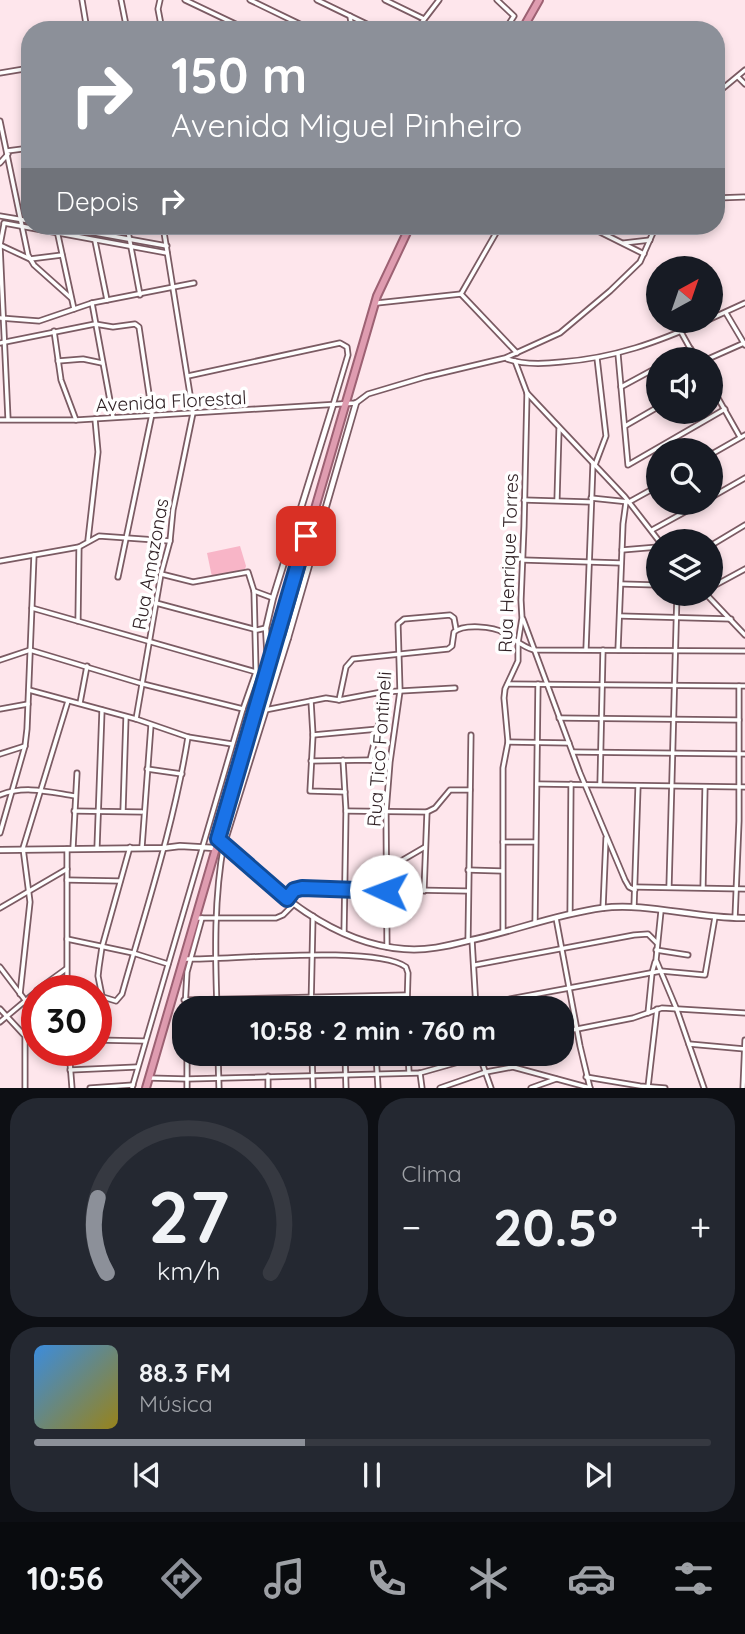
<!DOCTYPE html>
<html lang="pt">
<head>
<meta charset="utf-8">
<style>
  :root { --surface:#171b24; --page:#242831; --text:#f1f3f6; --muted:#9ea1a6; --line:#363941; --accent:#8c9099 }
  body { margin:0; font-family:Quicksand,sans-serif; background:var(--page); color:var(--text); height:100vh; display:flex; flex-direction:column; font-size:26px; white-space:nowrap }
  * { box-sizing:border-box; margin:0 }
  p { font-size:23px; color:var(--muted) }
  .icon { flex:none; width:38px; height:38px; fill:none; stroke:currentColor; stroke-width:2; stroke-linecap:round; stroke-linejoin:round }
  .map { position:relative; height:1088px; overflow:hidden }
  .panel { display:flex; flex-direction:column; gap:10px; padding:10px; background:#0d0f14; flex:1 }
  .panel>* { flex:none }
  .hud { position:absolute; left:21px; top:21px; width:704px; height:214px; border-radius:28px; box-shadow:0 4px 10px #0003; background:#8c9099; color:#fff; overflow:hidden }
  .needle { width:46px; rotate:40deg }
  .tools { position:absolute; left:646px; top:256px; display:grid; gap:14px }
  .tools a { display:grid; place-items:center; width:77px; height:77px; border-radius:50%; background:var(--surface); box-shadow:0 4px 10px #0003; font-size:35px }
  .speed { position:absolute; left:21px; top:975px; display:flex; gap:14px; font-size:35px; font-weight:700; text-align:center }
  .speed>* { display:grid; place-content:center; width:91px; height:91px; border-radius:50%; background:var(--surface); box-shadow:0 4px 10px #0003; line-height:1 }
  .speed .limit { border:10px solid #d22; background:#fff; color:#111 }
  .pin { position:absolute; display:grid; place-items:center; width:60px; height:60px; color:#fff; margin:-30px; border-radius:14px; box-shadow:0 4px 10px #0006 }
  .me { position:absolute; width:77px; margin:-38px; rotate:272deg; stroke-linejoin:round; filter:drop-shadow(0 0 5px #0008) }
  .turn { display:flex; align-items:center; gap:24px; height:147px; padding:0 35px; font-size:32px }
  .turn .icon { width:91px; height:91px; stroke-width:2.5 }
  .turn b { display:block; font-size:49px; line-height:60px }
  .then { display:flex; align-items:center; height:66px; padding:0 35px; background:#0003; gap:14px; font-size:26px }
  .big { font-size:52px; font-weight:800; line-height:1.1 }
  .panel .tile { flex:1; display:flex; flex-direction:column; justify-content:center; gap:10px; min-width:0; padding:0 24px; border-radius:28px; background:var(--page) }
  .panel .dial { align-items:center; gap:0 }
  .dial svg { height:182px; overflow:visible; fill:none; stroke:var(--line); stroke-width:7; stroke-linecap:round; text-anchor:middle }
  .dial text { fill:var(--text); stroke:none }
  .song { display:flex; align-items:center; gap:21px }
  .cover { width:84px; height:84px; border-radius:10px; background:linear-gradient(135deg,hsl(210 70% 55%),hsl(50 70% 35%)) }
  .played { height:7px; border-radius:4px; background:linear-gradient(90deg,var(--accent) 40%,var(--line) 40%) }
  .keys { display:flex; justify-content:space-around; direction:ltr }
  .heat { display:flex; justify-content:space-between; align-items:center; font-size:38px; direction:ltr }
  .panel .tiles { flex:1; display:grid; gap:10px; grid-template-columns:1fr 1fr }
  .tile:last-child { grid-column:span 2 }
  .trip { position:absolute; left:172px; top:996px; width:402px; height:70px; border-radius:28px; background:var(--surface); box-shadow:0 4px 10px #0003; font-weight:800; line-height:70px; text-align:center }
  .tab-bar { display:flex; height:112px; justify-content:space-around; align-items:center; background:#090b0e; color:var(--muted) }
  .tab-bar .icon { width:49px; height:49px }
  .tab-bar .selected { color:var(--accent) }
  .tab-bar b { font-size:32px; color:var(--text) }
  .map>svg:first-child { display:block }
  .green { fill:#f8b5c7 }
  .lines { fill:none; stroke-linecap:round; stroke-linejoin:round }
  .minor-casing { stroke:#7b5b63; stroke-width:7 }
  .tertiary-casing { stroke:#7b5b63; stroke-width:8 }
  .trunk-casing { stroke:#9d6173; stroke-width:10 }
  .minor { stroke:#fff; stroke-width:3.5 }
  .tertiary { stroke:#fff; stroke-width:4.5 }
  .trunk { stroke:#df9cb0; stroke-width:6 }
  .route-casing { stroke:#114b97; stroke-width:18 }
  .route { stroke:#1a73e8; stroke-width:12 }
  .labels { text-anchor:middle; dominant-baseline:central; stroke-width:7; stroke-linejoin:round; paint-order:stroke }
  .street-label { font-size:19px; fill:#312226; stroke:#fff }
</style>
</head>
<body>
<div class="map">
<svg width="745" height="1088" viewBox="0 0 745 1088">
  <rect width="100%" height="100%" fill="#fee6ec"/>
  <path class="green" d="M 240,546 L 246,566 L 245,569 L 212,577 L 207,553 Z"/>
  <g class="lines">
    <g class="minor-casing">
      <g id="minor">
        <path d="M 82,0 L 87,30"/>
        <path d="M 121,0 L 127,30"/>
        <path d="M 160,0 L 158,9 L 162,30"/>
        <path d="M 185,0 L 248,30"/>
        <path d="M 250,0 L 312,30"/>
        <path d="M 317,0 L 379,30"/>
        <path d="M 385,0 L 424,19"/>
        <path d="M 497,0 L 514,16 L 505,30"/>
        <path d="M 350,16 L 352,30"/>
        <path d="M 416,30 L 439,0"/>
        <path d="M 26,69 L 30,91"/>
        <path d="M 0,73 L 30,68"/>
        <path d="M 738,77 L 745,84"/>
        <path d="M 716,94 L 745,70"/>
        <path d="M 0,121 L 28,255 L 34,265 L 71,298"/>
        <path d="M 7,151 L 30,148"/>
        <path d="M 0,163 L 8,154"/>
        <path d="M 716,198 L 744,197"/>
        <path d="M 0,216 L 30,221"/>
        <path d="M 4,223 L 167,253"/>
        <path d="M 56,226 L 167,246"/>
        <path d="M 56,226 L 74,309"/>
        <path d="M 127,226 L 140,295"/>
        <path d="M 588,226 L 644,254"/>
        <path d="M 95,241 L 107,300"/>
        <path d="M 624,243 L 650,240"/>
        <path d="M 0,245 L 30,259 L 62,255"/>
        <path d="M 0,245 L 4,224"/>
        <path d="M 0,246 L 8,419"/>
        <path d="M 461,294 L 517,353"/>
        <path d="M 461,294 L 500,226"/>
        <path d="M 92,303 L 113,417"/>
        <path d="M 377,303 L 461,294"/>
        <path d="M 726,313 L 745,345"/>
        <path d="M 0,318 L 39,321 L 92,303 L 194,283"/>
        <path d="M 710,319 L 745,303"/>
        <path d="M 54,331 L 61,380 L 76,420"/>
        <path d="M 681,332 L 696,359"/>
        <path d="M 0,343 L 95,324 L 113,327 L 135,324 L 139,327 L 152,414 L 118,577"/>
        <path d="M 618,354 L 628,465 L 725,409"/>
        <path d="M 507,359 C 524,365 543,364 561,362 C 615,358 658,342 707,320"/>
        <path d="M 673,359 L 691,349"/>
        <path d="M 708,359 L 744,343"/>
        <path d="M 58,361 L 83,359 L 102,363"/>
        <path d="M 188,376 L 340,343 L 347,347 L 348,355 L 333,405"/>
        <path d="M 710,384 L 740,437"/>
        <path d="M 621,387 L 658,367"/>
        <path d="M 527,393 L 625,497 L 659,541"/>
        <path d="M 0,420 L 76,420 L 356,403 L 368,394 L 425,377 L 505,358 L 560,333 L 610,291 L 640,262 L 656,226"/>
        <path d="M 625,426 L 658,407"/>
        <path d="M 710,455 L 745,435"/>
        <path d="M 595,465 L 606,436 L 597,358"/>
        <path d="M 591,498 L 629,502 L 658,486"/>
        <path d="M 710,498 L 745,478"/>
        <path d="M 524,500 L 590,502"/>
        <path d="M 557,500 L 559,429"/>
        <path d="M 652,530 L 703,502"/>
        <path d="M 88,540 L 98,452 L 95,419"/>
        <path d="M 710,546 L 745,525"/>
        <path d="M 622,550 L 658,547"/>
        <path d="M 523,560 L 621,563"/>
        <path d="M 0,561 L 79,547 L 99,536 L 170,541"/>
        <path d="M 621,584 L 658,585"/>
        <path d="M 710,588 L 745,569"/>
        <path d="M 254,591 L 273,598"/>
        <path d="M 705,593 L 745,635"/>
        <path d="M 156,603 L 257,630 L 266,628"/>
        <path d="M 32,608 L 256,672"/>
        <path d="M 620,616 L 731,619"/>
        <path d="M 523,619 L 580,773 L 625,880 L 629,887 L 635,890"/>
        <path d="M 78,621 L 79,547"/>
        <path d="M 586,649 L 593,463"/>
        <path d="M 618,650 L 623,524 L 626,502"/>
        <path d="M 0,660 L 30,650 L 143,684 L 243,709"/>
        <path d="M 508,684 L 745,686"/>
        <path d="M 29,690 L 136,719 L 188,737 L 232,744"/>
        <path d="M 339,700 L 346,667 L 353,659 L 448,649 L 452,646 L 454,632 C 463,624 493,626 504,633 C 515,639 522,647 534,650 L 745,651"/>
        <path d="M 311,701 L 313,735 L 310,791 L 345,792"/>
        <path d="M 80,703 L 87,666"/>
        <path d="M 0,709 L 28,704"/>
        <path d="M 265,710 L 326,698 L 339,700 L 382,692 L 455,688"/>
        <path d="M 559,718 L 739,720"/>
        <path d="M 136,719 L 161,574 L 170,541 L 173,510 L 193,413 L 163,226"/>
        <path d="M 313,735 L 378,729"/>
        <path d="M 508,742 L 569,743"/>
        <path d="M 573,752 L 745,754"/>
        <path d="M 0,754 L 25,746"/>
        <path d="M 343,760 L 346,811 L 344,933"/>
        <path d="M 370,760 L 382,710 L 382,692"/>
        <path d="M 311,761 L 370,760 L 389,762"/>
        <path d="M 147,769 L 182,774"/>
        <path d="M 538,784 L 745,787"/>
        <path d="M 600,784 L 603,650"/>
        <path d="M 0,795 C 25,785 49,792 75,796"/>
        <path d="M 74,811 L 142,812"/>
        <path d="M 123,811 L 126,717"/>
        <path d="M 346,811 L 427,812 L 435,808 L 450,790 L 470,790"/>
        <path d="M 0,833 L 25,746 L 27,729 L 34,555"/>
        <path d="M 503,842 L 535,842"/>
        <path d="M 142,847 L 151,725"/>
        <path d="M 73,848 L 77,773"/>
        <path d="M 97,848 L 102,710"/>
        <path d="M 67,849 L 67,990"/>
        <path d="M 387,864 L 401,861 L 425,847"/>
        <path d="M 468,870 L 502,871"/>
        <path d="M 67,880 L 120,881"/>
        <path d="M 635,887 L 745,889"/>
        <path d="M 669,887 L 677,593"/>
        <path d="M 703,887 L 705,788"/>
        <path d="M 424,891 L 427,812"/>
        <path d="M 287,899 L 294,890 L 302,888 L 467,891"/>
        <path d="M 634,907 L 638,787"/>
        <path d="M 0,908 L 67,869"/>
        <path d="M 603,908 L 606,838"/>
        <path d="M 661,911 L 656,960 L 677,1010 L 704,1088"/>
        <path d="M 570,914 L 571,784"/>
        <path d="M 197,918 L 276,918 L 283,915 L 294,904"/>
        <path d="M 556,918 L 580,1046 L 590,1088"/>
        <path d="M 735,918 L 739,821 L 739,686"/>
        <path d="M 535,923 L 538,684"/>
        <path d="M 503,931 L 503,768 L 508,742 L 504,698 L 505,689 L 518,661 L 518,643 L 522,618 L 521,600 L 524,526 L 527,393 L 515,361"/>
        <path d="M 67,939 L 133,953 L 168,964"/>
        <path d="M 472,940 L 476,1008"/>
        <path d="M 468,941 L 471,735"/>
        <path d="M 387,947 L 386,812 L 390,762 L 400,691 L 398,624 L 404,619 L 450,615 L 454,618 L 456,629"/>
        <path d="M 656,950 L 688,955"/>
        <path d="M 183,959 C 228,960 375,945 406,967 L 408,973 L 407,1008"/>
        <path d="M 475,965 L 634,935 L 648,934 L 657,943"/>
        <path d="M 0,967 L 25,1000"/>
        <path d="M 37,990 L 66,969"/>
        <path d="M 20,994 L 30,902 L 23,848 L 68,701"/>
        <path d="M 103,997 L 116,1001 L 122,994 C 146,909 174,825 188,737"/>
        <path d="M 184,1000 L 406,995"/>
        <path d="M 185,1008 L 187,972 L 202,918"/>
        <path d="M 217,1008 C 215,953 214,897 224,843"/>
        <path d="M 311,1008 L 313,916"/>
        <path d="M 441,1008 L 447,1001 L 494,1002 L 661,971 L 705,975 L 715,917"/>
        <path d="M 0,1009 L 25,1036 L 25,1088"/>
        <path d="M 648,1013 L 652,973 L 655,962"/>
        <path d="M 0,1022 L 37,991"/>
        <path d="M 562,1032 L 633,1018 L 662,1008 L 745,1013"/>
        <path d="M 105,1039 L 106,1016 L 98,976 L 99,967 L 102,947 L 130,847"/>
        <path d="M 96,1040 L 144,1041"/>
        <path d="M 689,1044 L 745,1049"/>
        <path d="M 69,1050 L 72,1088"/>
        <path d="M 187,1054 L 187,1088"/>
        <path d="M 218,1054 L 219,1088"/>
        <path d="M 312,1054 L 313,1088"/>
        <path d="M 345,1054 L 346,1088"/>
        <path d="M 376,1054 L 378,1088"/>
        <path d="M 408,1054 L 409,1072"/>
        <path d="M 445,1054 L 446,1065"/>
        <path d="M 479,1054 L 491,1088"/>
        <path d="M 70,1070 L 137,1067"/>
        <path d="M 420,1073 L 422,1088"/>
        <path d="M 268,1076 L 268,1088"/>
        <path d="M 586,1077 L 640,1086 L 665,1088"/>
        <path d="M 149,1078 L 187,1079 L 420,1073 L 480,1056"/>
        <path d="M 648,1087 L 657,1009"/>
        <path d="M 90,1088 L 133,1085"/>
        <path d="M 132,1088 L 243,709 L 256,672 L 254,591 L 248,572 L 193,582 L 161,574"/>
        <path d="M 440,1088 L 486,1072 L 513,1067 L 590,1088"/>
        <path d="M 531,1088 L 556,1079"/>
        <path d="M 743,1088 L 745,1040"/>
      </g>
    </g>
    <g class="tertiary-casing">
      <g id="tertiary">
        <path d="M 288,638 L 224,843 C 274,891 332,944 404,949 C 426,951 447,946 467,941 C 512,932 556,914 602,908 C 646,902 698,919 745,918"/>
        <path d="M 273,660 L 288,638 L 356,403"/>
        <path d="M 268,664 L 266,628 L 273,598 L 333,405"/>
        <path d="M 0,850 L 164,848 L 180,846 L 215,848"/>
      </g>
    </g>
    <g class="trunk-casing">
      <g id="trunk">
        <path d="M 522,30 L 539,0"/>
        <path d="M 146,1088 L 377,296 L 410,226"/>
      </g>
    </g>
    <use href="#minor" class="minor"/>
    <use href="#tertiary" class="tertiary"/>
    <use href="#trunk" class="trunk"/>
  </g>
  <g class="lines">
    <g class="route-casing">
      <path id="route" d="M 306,536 L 218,839 L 287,899 L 294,890 L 302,888 L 386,891"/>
    </g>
    <use href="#route" class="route"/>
  </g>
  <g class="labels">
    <g class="street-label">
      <text transform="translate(171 401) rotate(-3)">Avenida Florestal</text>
      <text transform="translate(508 563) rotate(-88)">Rua Henrique Torres</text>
      <text transform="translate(150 564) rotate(-80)">Rua Amazonas</text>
      <text transform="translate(379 749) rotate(-86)">Rua Tico Fontineli</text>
    </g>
  </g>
</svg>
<div class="tools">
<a><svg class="needle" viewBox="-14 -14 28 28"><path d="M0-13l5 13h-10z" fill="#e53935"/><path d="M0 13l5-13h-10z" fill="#9ea1a6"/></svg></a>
<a><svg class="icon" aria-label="sound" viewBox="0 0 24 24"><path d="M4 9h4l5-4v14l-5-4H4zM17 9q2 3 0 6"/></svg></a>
<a><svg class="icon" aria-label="search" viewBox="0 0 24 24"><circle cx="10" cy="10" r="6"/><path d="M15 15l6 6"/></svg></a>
<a><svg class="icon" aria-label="layers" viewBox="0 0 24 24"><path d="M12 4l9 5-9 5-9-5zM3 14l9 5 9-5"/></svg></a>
</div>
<div class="speed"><div class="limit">30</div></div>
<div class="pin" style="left:306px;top:536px;background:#d93025"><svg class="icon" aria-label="arrive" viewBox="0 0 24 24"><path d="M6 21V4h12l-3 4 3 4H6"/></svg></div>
<svg class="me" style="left:386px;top:891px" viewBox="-20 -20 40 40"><circle r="19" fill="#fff"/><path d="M0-13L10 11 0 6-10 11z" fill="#1a73e8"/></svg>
<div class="trip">10:58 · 2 min · 760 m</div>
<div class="hud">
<div class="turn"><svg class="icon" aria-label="right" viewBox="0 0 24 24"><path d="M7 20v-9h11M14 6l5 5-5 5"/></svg><div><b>150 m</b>Avenida Miguel Pinheiro</div></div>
<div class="then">Depois<svg class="icon" aria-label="right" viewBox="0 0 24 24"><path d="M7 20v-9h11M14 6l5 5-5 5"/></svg></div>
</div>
</div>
<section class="panel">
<div class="tiles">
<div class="tile dial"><svg viewBox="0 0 100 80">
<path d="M14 69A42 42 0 1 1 86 69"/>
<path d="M14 69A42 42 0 0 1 10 36" stroke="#8c9099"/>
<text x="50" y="56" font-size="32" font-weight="700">27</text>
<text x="50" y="72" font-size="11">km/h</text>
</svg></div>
<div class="tile"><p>Clima</p>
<div class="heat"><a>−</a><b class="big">20.5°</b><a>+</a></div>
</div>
<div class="tile">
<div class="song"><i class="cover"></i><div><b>88.3 FM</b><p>Música</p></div></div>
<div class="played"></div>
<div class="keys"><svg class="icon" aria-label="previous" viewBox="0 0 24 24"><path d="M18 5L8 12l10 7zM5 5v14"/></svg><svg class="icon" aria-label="pause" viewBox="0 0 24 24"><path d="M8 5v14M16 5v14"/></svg><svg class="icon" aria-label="next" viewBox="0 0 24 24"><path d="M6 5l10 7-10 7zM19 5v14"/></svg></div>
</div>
</div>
</section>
<nav class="tab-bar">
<b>10:56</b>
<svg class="icon selected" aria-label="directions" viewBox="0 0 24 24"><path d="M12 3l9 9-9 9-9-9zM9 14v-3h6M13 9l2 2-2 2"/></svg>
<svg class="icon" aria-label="music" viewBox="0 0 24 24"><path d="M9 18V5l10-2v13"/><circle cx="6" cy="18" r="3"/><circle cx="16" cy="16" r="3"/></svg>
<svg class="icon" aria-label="phone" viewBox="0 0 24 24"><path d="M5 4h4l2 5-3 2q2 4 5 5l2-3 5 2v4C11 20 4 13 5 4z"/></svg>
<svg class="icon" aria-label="climate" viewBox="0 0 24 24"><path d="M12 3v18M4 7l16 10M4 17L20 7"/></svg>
<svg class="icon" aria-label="car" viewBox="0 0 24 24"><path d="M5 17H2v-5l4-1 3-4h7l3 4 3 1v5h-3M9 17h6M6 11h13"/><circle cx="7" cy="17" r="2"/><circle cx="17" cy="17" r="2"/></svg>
<svg class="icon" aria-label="filters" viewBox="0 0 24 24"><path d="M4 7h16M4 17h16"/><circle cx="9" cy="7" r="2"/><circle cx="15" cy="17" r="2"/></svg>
</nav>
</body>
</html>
